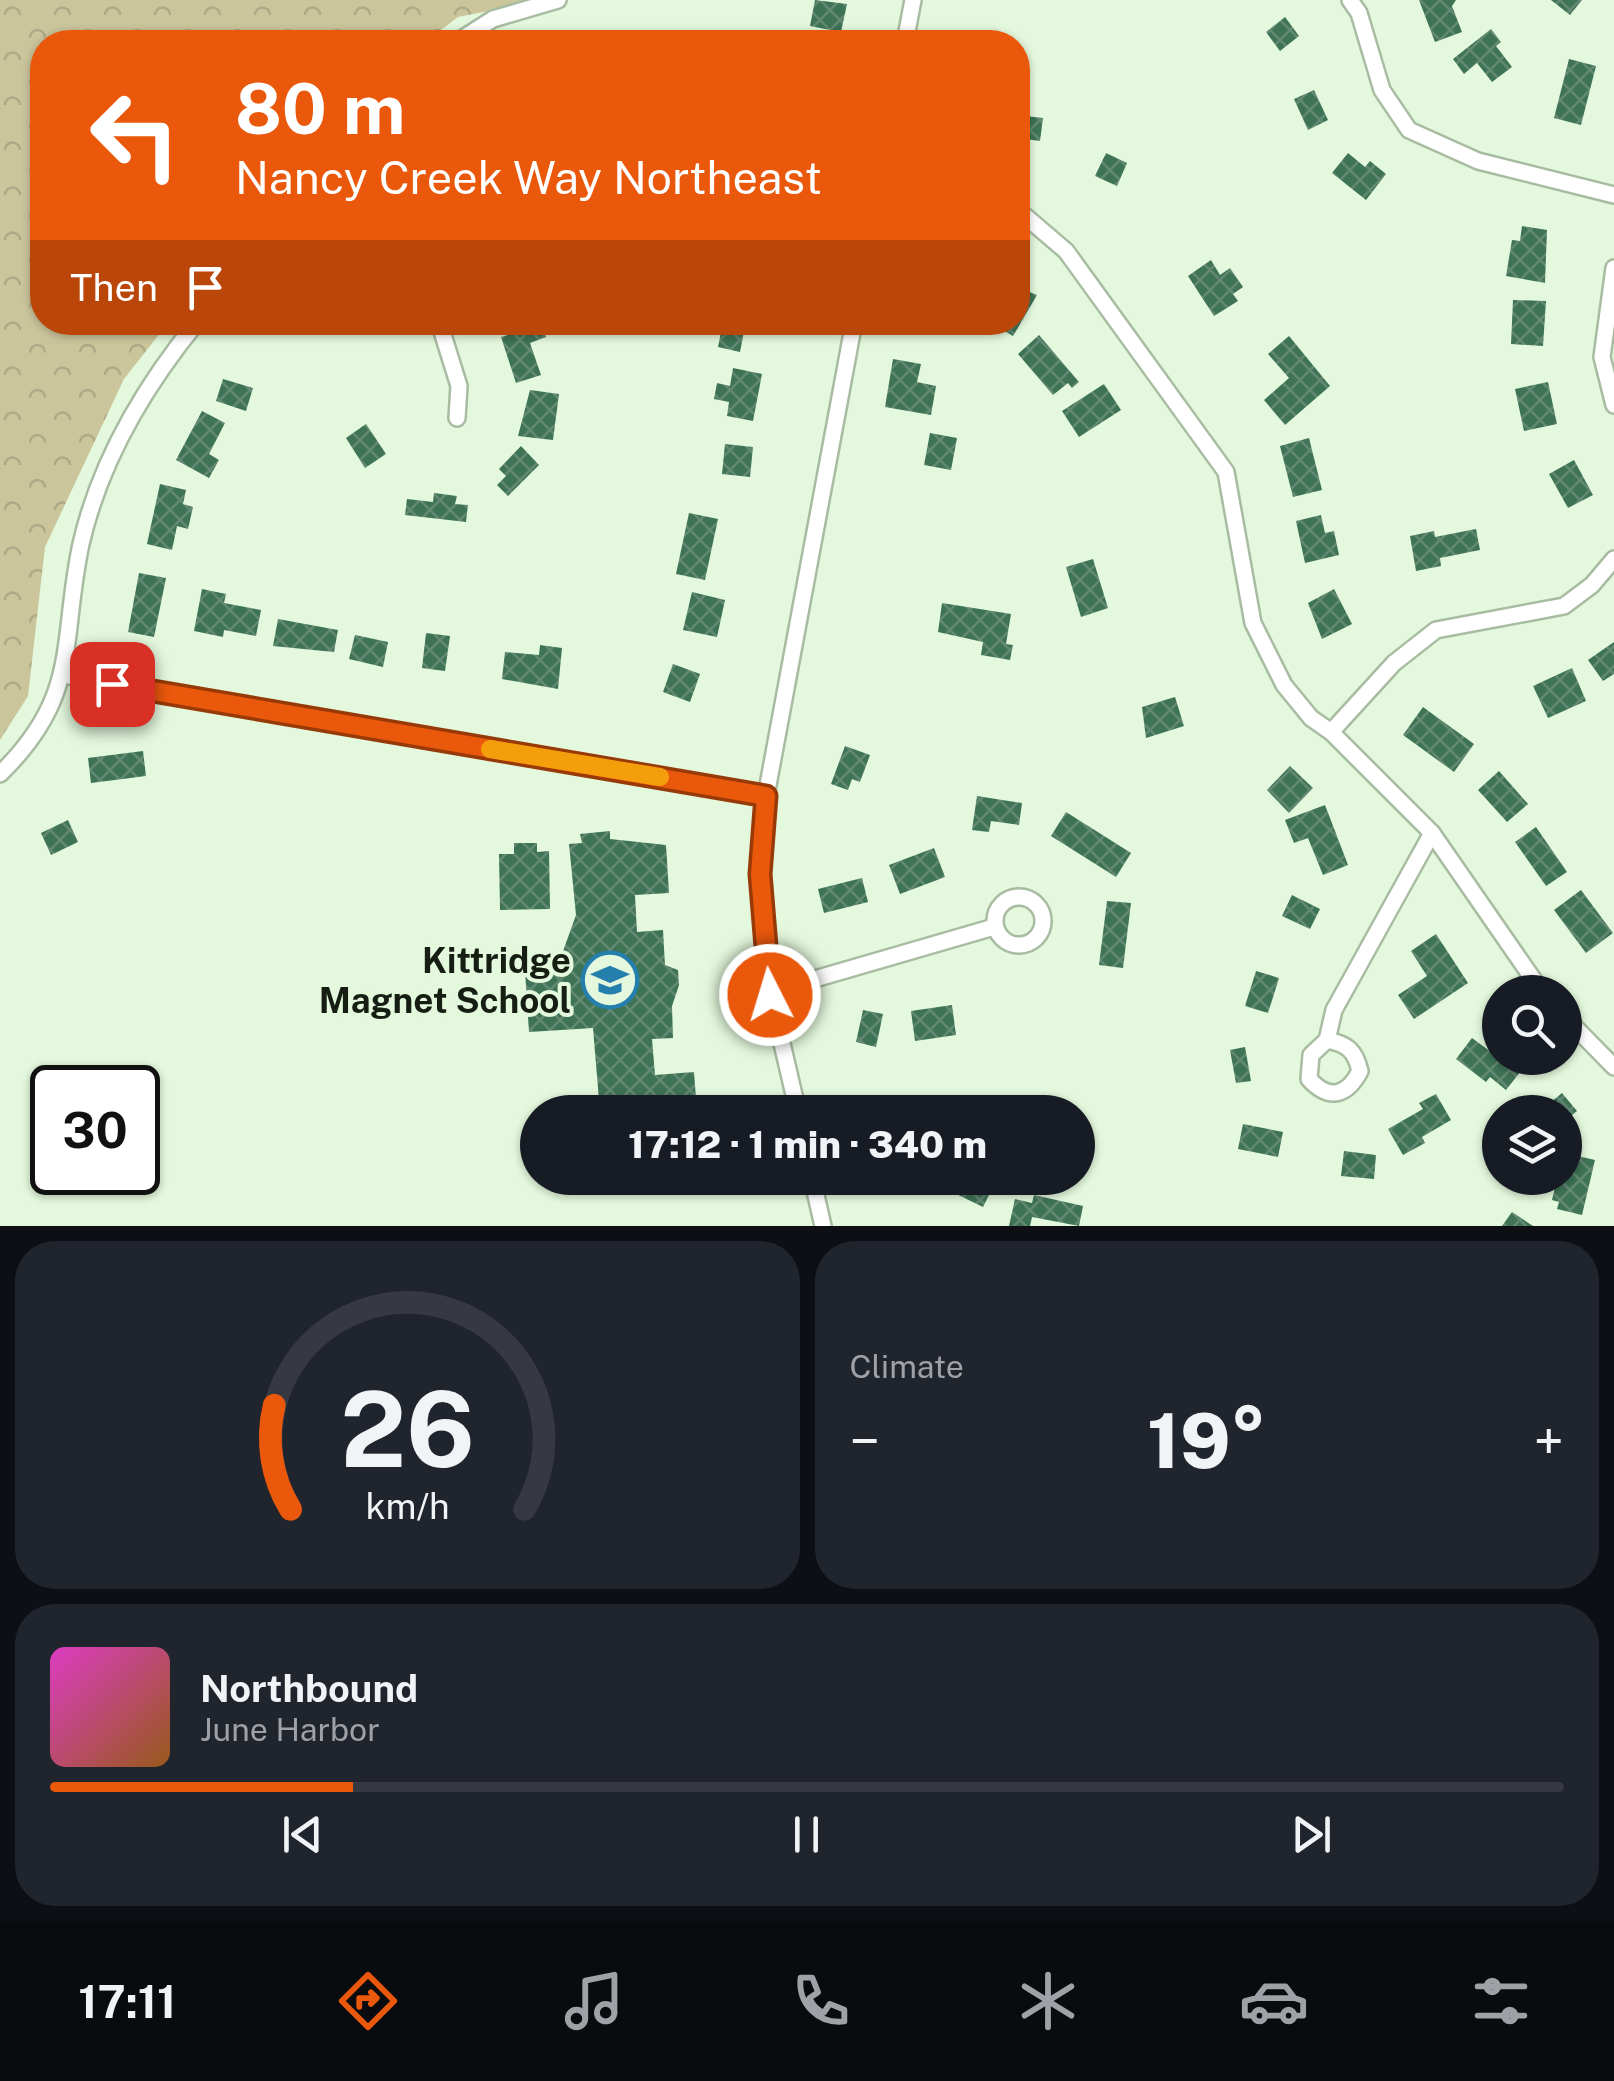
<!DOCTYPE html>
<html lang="en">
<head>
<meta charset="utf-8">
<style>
  :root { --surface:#171b24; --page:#20242c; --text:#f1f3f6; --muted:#9ea1a6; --line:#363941; --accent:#ea580c }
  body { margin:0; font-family:"Public Sans",sans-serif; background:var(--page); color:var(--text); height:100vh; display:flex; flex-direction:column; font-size:38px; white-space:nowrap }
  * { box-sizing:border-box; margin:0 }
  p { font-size:32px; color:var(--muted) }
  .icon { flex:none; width:55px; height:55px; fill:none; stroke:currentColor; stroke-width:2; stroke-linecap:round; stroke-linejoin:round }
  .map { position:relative; height:1226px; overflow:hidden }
  .details { display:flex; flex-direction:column; gap:15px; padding:15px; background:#0d0f14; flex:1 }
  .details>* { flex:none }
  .banner { position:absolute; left:30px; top:30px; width:1000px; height:305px; border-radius:40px; box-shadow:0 2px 8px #0004; background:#ea580c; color:#fff; overflow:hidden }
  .controls { position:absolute; left:1482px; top:975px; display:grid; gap:20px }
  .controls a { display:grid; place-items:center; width:100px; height:100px; border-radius:50%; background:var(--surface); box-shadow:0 2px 8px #0004; font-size:50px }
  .speed { position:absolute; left:30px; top:1065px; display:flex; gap:20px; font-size:50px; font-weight:700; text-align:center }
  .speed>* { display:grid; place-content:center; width:130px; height:130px; border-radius:50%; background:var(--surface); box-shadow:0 2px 8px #0004; line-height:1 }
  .speed .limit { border:5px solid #111; border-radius:15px; background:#fff; color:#111 }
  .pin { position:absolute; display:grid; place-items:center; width:85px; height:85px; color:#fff; margin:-42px; border-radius:20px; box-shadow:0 5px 15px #0006 }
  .me { position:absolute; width:110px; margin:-55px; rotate:355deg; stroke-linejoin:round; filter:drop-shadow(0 0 8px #0008) }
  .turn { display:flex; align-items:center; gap:35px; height:210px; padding:0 40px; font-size:45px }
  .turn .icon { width:130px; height:130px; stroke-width:2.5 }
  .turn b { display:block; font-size:70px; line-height:85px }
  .then { display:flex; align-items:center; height:95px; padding:0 40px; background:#0003; gap:20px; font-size:38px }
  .big { font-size:75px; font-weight:800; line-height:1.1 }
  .details .tile { flex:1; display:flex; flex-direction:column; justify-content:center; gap:15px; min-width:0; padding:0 35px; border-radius:40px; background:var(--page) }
  .details .dial { align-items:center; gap:0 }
  .dial svg { height:260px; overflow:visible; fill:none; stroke:var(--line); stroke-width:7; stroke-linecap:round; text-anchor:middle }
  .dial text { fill:var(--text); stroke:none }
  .song { display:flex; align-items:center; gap:30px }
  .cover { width:120px; height:120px; border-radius:15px; background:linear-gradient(135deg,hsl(310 70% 55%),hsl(30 70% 35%)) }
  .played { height:10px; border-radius:5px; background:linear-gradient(90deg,var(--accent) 20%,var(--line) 20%) }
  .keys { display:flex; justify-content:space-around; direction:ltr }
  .heat { display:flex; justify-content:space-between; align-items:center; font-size:55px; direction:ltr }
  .details .tiles { flex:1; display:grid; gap:15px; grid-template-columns:1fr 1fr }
  .tile:last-child { grid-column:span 2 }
  .trip { position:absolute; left:520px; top:1095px; width:575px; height:100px; border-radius:50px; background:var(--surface); box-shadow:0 2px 8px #0004; font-weight:800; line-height:100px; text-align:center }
  .menu { display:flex; height:160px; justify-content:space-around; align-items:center; background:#090b0e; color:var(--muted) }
  .menu .icon { width:70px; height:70px }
  .menu .current { color:var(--accent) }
  .menu b { font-size:45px; color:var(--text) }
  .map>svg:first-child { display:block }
  .park { fill:url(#park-crowns) }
  .building { fill:url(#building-cross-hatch) }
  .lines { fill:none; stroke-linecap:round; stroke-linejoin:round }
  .street-casing { stroke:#a8bca2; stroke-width:20 }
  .street { stroke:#fff; stroke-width:15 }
  .route-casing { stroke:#983908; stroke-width:25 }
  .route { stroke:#ea580c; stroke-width:18 }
  .slow { stroke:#f59e0b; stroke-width:18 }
  .labels { text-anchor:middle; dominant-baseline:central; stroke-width:8; stroke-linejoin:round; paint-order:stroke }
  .poi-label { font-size:35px; font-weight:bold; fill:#161d13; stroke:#e3f8dc; text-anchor:end }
</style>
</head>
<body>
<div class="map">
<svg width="1614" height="1226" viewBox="0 0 1614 1226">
  <defs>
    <pattern id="park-crowns" width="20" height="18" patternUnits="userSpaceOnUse" patternTransform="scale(2.5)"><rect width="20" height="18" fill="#cbc59c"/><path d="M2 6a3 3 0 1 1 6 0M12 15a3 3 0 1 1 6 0" fill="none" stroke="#aea986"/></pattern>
    <pattern id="building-cross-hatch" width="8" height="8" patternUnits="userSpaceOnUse" patternTransform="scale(2.5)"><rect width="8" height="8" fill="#3e7356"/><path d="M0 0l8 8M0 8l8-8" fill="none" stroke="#638973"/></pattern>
  </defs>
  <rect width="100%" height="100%" fill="#e3f8dc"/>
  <path class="park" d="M 0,0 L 544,0 L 458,17 L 425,42 L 42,42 L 42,322 L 168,323 L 124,379 L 45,547 L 28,696 L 0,740 Z"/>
  <g class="building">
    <path d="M 815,0 L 847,4 L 841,32 L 810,26 Z"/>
    <path d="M 1419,0 L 1456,0 L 1452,6 L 1462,32 L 1435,42 Z"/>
    <path d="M 1551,0 L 1582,0 L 1570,15 Z"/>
    <path d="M 1285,17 L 1299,36 L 1280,51 L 1266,32 Z"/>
    <path d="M 1491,29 L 1501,42 L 1496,46 L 1512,67 L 1492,82 L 1477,63 L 1464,74 L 1453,59 Z"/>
    <path d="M 1569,59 L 1596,66 L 1581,125 L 1554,118 Z"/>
    <path d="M 1314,90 L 1328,120 L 1308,130 L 1294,99 Z"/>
    <path d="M 1018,115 L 1043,118 L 1040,141 L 1018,138 Z"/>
    <path d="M 1106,153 L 1127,163 L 1117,186 L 1095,176 Z"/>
    <path d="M 1348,153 L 1365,167 L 1370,161 L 1386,174 L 1366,200 L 1332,173 Z"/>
    <path d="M 1522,226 L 1547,230 L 1545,283 L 1506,276 L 1512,240 L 1520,241 Z"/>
    <path d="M 1211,260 L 1220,275 L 1230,268 L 1243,287 L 1233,294 L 1238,301 L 1214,316 L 1188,276 Z"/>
    <path d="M 1018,287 L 1037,295 L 1013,336 L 989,322 L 1018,322 Z"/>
    <path d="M 1513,300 L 1546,301 L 1543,346 L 1511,344 Z"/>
    <path d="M 541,322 L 546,337 L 530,343 L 541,375 L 516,383 L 501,337 L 517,332 L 514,324 Z"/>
    <path d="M 723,322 L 746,322 L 740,352 L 718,347 Z"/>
    <path d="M 1039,335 L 1079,382 L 1072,388 L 1068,383 L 1053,395 L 1018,354 Z"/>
    <path d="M 1289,336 L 1330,386 L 1285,425 L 1264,400 L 1289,378 L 1268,354 Z"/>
    <path d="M 893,359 L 921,364 L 917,382 L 936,386 L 931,415 L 885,407 Z"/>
    <path d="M 733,368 L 762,374 L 753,421 L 727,416 L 729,402 L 714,399 L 717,383 L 730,386 Z"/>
    <path d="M 223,379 L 253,388 L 246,411 L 216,401 Z"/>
    <path d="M 1548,382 L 1557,424 L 1524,431 L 1515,389 Z"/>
    <path d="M 1104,384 L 1121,410 L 1079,437 L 1062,411 Z"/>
    <path d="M 530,390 L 559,394 L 553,440 L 518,436 Z"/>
    <path d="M 202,411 L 225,423 L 209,454 L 219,460 L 209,478 L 176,460 Z"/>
    <path d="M 366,424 L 386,454 L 365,468 L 346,438 Z"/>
    <path d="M 930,433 L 957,438 L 951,470 L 924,465 Z"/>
    <path d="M 1309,438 L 1322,490 L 1293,497 L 1280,446 Z"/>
    <path d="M 725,444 L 753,447 L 750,477 L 722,474 Z"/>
    <path d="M 521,446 L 539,465 L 508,496 L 497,485 L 506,476 L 499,469 Z"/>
    <path d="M 1574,460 L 1593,495 L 1568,508 L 1549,474 Z"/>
    <path d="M 160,484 L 186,490 L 183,504 L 193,507 L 188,529 L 177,526 L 172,550 L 147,544 Z"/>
    <path d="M 434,493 L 457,496 L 455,504 L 468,505 L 466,522 L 405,515 L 407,499 L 433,502 Z"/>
    <path d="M 689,513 L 718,519 L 705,580 L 676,574 Z"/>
    <path d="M 1321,515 L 1325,533 L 1334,531 L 1339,555 L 1305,563 L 1296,521 Z"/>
    <path d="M 1476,529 L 1480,550 L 1440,558 L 1441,566 L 1416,571 L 1410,536 L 1434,531 L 1435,537 Z"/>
    <path d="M 1093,559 L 1108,608 L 1081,617 L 1066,567 Z"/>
    <path d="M 139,573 L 166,578 L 154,637 L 128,632 Z"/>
    <path d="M 202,589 L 226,594 L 224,603 L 261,610 L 256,636 L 224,630 L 223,637 L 194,631 Z"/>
    <path d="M 1334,589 L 1352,624 L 1322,639 L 1308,603 Z"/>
    <path d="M 692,592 L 725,600 L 717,637 L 683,630 Z"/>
    <path d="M 942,603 L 1011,614 L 1006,644 L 1013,645 L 1010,660 L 981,655 L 983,642 L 938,632 Z"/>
    <path d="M 278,619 L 338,630 L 334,652 L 273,646 Z"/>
    <path d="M 426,633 L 450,636 L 445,671 L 422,668 Z"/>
    <path d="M 355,635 L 388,642 L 383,667 L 349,659 Z"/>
    <path d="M 1614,642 L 1614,674 L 1603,681 L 1588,660 Z"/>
    <path d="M 540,645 L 562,648 L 558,689 L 502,679 L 505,652 L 539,655 Z"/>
    <path d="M 673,664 L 700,674 L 690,702 L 663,692 Z"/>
    <path d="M 1572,668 L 1586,701 L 1548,718 L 1533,686 Z"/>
    <path d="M 1175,697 L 1184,726 L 1146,738 L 1142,707 Z"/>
    <path d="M 1423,707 L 1474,744 L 1454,772 L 1403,735 Z"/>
    <path d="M 845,746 L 870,755 L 860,782 L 852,779 L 848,790 L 831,784 Z"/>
    <path d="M 143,751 L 146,776 L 91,783 L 88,758 Z"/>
    <path d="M 1290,766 L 1313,788 L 1289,813 L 1267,790 Z"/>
    <path d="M 1499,771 L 1528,804 L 1507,822 L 1478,790 Z"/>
    <path d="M 977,796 L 1022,803 L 1019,825 L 991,821 L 989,832 L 972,830 Z"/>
    <path d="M 1325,805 L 1348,865 L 1323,875 L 1308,838 L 1294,843 L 1285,820 Z"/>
    <path d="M 1066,812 L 1131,853 L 1116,877 L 1051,836 Z"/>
    <path d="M 68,820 L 78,842 L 51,855 L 41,833 Z"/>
    <path d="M 1536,827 L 1567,872 L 1546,886 L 1515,842 Z"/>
    <path d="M 610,831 L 610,839 L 666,845 L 669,893 L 635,895 L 637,932 L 663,930 L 665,965 L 678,970 L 679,985 L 672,1006 L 673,1038 L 652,1039 L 655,1075 L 694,1072 L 697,1112 L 600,1112 L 593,1028 L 529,1032 L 525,970 L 557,968 L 576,915 L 569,844 L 582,843 L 580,834 Z"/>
    <path d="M 514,843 L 537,843 L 537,852 L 549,851 L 550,909 L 500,910 L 499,854 L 514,854 Z"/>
    <path d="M 934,848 L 945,877 L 900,894 L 889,865 Z"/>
    <path d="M 862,878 L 868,902 L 824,913 L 818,889 Z"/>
    <path d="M 1581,890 L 1613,933 L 1586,953 L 1554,910 Z"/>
    <path d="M 1292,895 L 1320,909 L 1310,929 L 1282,916 Z"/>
    <path d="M 1107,901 L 1131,903 L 1123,968 L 1099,965 Z"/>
    <path d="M 1436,934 L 1468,983 L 1414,1019 L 1398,995 L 1427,976 L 1411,951 Z"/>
    <path d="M 1256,971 L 1279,978 L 1268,1013 L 1245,1006 Z"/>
    <path d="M 952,1005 L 956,1035 L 915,1041 L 911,1011 Z"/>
    <path d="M 863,1010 L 883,1014 L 876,1047 L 856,1042 Z"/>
    <path d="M 1472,1038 L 1502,1060 L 1531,1058 L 1506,1090 L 1490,1077 L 1486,1082 L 1456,1059 Z"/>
    <path d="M 1245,1047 L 1251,1081 L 1236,1083 L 1230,1050 Z"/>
    <path d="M 1562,1093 L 1577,1111 L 1565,1121 L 1565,1112 L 1539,1112 Z"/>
    <path d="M 1436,1094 L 1451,1120 L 1422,1137 L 1425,1143 L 1403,1155 L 1388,1129 L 1423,1109 L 1419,1103 Z"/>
    <path d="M 1243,1124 L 1283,1132 L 1278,1157 L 1238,1149 Z"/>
    <path d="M 1344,1151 L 1376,1155 L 1374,1179 L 1341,1176 Z"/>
    <path d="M 1565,1153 L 1595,1160 L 1582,1215 L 1557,1209 L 1559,1202 L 1552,1200 L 1557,1178 L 1565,1178 Z"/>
    <path d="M 138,1160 L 144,1161 L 138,1191 L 97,1182 L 99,1172 L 138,1172 Z"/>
    <path d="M 946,1178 L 985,1178 L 995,1183 L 983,1207 L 942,1187 Z"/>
    <path d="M 1034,1195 L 1083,1206 L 1079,1226 L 1032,1217 L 1030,1226 L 1009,1226 L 1015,1199 L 1032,1203 Z"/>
    <path d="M 1512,1212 L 1533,1226 L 1502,1226 Z"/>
  </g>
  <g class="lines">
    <g class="street-casing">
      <g id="street">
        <path d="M 1350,0 L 1359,13 L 1382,90 L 1409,130 L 1478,161 L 1614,195"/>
        <path d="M 457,42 L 493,19 L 558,0"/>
        <path d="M 905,42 L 913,0"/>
        <path d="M 1018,210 L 1066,251 L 1226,472 L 1253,623 L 1284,685 L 1311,718 L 1331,732 L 1432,833 L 1542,992"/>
        <path d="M 1614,268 L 1602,357 L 1614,405"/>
        <path d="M 439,322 L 459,386 L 457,418"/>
        <path d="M 64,675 L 766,796"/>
        <path d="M 1331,732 L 1394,663 L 1436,630 L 1564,606 L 1592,585 L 1614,559"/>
        <path d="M 0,774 C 81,695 60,642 81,544 C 100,461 144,387 197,322"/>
        <circle cx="1019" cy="921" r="24"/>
        <path d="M 770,992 L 994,927"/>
        <path d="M 1565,1017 L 1614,1067"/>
        <path d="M 1327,1040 L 1311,1055 L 1309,1079 C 1329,1101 1347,1096 1360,1071 C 1355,1050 1347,1044 1327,1040 L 1334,1010 L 1432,833"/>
        <path d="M 798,1112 L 770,992 L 760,873 L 766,796 L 854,322"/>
        <path d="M 812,1178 L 823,1226"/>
      </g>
    </g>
    <use href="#street" class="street"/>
  </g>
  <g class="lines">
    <g class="route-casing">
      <path id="route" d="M 112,684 L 766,796 L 760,874 L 770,995"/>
    </g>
    <use href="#route" class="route"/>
    <path class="slow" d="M 490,749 L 660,777"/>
  </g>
  <defs>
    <g id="school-ring" transform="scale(2.875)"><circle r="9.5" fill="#e3f8dc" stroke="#247fad" stroke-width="1.5"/><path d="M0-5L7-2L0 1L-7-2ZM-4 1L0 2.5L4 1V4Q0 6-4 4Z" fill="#247fad"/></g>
  </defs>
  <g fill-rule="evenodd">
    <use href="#school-ring" x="610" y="980"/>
  </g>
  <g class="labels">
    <g class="poi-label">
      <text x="571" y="960">Kittridge<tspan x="571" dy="40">Magnet School</tspan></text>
    </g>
  </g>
</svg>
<div class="controls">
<a><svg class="icon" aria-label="search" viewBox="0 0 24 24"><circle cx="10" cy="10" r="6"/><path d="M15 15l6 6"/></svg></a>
<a><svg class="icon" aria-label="layers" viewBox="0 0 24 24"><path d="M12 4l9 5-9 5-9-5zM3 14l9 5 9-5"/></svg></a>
</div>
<div class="speed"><div class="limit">30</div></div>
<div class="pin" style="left:112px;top:684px;background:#d93025"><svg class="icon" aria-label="arrive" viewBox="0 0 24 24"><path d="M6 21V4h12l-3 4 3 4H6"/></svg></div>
<svg class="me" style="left:770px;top:995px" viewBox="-20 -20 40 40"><circle r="17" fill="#ea580c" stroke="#fff" stroke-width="3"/><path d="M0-11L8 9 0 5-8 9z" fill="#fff"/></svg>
<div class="trip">17:12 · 1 min · 340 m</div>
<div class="banner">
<div class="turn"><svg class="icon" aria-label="left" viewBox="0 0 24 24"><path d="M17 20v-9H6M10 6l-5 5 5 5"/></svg><div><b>80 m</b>Nancy Creek Way Northeast</div></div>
<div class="then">Then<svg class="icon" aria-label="arrive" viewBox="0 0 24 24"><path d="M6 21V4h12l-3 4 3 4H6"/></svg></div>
</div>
</div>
<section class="details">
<div class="tiles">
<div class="tile dial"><svg viewBox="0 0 100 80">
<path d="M14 69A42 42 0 1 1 86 69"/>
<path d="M14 69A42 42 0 0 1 9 37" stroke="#ea580c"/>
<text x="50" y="56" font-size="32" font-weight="700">26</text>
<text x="50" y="72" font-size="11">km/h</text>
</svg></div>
<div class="tile"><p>Climate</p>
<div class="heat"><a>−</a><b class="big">19°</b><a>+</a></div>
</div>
<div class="tile">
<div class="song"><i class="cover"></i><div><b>Northbound</b><p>June Harbor</p></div></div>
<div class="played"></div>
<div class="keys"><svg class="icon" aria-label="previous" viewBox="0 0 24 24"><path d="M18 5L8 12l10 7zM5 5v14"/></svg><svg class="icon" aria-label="pause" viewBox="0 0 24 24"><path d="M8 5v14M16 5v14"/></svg><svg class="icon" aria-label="next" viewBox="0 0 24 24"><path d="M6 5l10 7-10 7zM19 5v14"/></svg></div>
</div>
</div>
</section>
<nav class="menu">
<b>17:11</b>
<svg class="icon current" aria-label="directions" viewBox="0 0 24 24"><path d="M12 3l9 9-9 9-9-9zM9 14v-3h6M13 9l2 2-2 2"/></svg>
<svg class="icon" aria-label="music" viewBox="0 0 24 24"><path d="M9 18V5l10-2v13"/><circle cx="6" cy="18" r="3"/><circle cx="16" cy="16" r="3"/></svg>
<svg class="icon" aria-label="phone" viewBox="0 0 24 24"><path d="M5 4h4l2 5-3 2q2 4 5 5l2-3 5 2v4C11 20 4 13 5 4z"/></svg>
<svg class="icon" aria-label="climate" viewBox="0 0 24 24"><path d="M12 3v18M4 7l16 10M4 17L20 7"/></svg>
<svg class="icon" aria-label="car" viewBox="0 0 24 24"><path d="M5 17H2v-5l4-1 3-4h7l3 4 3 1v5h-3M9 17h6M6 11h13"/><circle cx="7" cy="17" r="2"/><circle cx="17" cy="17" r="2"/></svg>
<svg class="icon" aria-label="filters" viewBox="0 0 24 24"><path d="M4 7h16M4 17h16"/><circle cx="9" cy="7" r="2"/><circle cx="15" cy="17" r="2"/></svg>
</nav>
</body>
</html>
